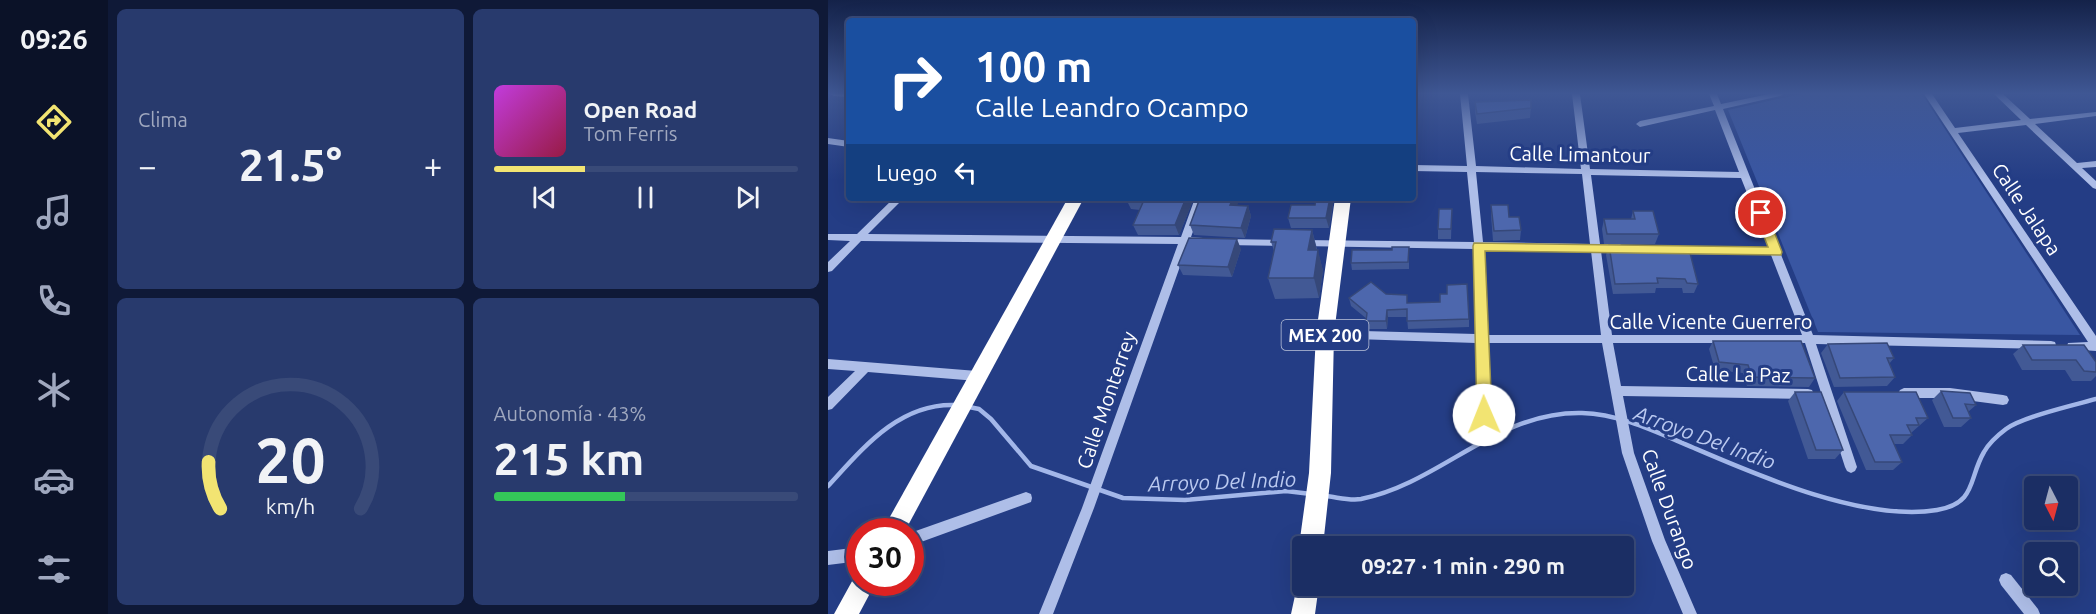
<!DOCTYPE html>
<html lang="es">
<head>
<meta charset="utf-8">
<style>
  :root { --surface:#1b2e64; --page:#283a6d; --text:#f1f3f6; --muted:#a0a8bf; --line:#394a78; --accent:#f2e472 }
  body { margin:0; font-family:Ubuntu,sans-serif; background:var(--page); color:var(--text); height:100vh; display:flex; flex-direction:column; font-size:22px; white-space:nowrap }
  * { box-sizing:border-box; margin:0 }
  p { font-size:20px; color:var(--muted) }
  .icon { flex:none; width:33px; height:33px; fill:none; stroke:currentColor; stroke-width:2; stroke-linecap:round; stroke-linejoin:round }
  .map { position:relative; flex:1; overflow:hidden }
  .side { display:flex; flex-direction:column; gap:9px; padding:9px; background:#0f1937; width:720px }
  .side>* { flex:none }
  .banner { position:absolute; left:18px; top:18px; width:570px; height:183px; border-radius:6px; box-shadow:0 6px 24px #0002,0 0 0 2px var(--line); background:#1a4fa0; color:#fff; overflow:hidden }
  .needle { width:39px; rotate:174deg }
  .tools { position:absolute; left:1196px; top:476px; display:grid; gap:12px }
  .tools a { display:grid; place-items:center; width:54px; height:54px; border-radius:6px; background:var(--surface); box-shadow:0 6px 24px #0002,0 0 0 2px var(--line); font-size:30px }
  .speed { position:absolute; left:18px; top:518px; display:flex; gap:12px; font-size:30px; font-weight:700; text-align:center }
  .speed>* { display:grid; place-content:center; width:78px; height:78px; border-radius:50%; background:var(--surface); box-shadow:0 6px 24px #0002,0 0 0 2px var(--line); line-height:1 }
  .speed .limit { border:9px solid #d22; background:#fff; color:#111 }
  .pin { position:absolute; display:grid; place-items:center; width:51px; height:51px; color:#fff; margin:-26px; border:3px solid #fff; border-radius:50%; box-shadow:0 2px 6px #0007 }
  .me { position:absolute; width:66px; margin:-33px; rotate:359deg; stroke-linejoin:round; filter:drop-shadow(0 0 4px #0008) }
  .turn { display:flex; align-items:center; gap:21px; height:126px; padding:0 30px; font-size:27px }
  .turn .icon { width:78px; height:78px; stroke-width:2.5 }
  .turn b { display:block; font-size:42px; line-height:51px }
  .then { display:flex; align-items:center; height:57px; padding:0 30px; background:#0003; gap:12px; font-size:22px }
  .big { font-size:45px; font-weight:700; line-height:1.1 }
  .side .card { flex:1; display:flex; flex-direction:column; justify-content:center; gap:9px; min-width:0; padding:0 21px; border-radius:9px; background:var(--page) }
  .side .dial { align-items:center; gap:0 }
  .dial svg { height:156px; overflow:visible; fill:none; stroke:var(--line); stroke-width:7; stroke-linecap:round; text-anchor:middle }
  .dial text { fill:var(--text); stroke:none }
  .song { display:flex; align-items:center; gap:18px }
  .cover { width:72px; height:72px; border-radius:9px; background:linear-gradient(135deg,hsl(290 70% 55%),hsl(340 70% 35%)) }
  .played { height:6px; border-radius:3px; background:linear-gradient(90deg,var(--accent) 30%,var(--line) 30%) }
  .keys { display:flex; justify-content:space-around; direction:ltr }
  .heat { display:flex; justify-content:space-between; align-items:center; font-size:33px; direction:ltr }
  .charge { height:9px; border-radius:4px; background:linear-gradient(90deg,#34c759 43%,var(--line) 0) }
  .side .tiles { flex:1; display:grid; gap:9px; grid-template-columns:repeat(2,1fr) }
  .trip { position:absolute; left:464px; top:536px; width:342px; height:60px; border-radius:6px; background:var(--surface); box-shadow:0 6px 24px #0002,0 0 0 2px var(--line); font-weight:700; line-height:60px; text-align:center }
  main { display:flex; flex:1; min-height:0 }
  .menu { display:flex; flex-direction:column; width:108px; justify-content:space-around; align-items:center; background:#0b1228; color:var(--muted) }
  .menu .icon { width:42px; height:42px }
  .menu .active { color:var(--accent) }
  .menu b { font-size:27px; color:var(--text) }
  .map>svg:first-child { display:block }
  .green { fill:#3956a2 }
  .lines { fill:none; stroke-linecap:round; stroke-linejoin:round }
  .stream { stroke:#a3b7e9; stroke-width:4.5 }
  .minor { fill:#aebee8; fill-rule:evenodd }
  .highway { fill:#fff; fill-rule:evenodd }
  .wall { fill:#425995 }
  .shaded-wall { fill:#364879 }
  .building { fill:#4d67ad; stroke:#364879; stroke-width:1.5 }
  .route { fill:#f2e472; stroke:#9d944a; stroke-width:1.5 }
  .labels { text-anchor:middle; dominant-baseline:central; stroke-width:6; stroke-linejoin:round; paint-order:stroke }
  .shield { fill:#243d85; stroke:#bdc5da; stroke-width:1.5 }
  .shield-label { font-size:18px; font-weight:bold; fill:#fff }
  .street-label { font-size:20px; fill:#fff; stroke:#243d85 }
  .water-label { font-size:21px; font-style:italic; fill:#bac9f0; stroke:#243d85 }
</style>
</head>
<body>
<main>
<nav class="menu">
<b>09:26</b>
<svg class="icon active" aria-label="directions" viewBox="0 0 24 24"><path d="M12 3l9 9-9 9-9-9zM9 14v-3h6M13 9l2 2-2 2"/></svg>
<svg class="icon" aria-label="music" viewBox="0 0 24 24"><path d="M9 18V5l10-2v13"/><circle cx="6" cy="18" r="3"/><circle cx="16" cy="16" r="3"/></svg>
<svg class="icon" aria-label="phone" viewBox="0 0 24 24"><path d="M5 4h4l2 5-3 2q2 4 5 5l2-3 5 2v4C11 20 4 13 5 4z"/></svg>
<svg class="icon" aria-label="climate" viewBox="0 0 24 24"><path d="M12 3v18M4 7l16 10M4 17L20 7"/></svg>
<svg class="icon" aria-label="car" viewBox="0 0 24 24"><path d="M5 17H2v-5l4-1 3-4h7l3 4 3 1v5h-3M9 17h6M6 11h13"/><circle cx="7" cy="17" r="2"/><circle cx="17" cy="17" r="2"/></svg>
<svg class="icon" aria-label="filters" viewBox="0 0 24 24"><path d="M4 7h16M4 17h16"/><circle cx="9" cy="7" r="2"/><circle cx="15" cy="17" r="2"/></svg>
</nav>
<section class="side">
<div class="tiles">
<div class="card"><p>Clima</p>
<div class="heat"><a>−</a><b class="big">21.5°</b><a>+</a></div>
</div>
<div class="card">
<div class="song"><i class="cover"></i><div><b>Open Road</b><p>Tom Ferris</p></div></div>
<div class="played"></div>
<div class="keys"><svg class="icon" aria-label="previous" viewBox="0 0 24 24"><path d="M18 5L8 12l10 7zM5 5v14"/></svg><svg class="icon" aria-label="pause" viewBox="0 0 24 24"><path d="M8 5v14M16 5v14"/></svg><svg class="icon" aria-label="next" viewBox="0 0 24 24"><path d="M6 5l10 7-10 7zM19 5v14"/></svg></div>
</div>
<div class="card dial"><svg viewBox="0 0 100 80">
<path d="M14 69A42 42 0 1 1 86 69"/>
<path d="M14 69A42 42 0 0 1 8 45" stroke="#f2e472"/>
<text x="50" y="56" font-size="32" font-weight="700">20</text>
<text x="50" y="72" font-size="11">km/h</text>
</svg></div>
<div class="card"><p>Autonomía · 43%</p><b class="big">215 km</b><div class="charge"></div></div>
</div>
</section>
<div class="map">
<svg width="1268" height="614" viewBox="0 0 1268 614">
  <rect width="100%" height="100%" fill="#243d85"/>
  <path class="green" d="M 973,94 L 1094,94 L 1252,335 L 990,332 L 900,110 Z"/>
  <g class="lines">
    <g class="stream">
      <path d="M 141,407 L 151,409 L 163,419 L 203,466 L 295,498 L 357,500 L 458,491 L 483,494"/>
      <path d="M 0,486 C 35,448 71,403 127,405"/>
      <path d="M 497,496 C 509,497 521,501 533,499 C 613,483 668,411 754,413 C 793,414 830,433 866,448 C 931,476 1037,522 1109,510 C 1149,503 1140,479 1156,452 C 1161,443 1170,435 1178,429 C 1194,417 1246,405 1268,399"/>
    </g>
    <g class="minor">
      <path d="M 2,94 L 21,94 L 21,97 L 6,96 Z"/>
      <path d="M 632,94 L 640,94 L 648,166 L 753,169 L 744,94 L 752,94 L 762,169 L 911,172 L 887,110 L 812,127 L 808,124 L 812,121 L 886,106 L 881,94 L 889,94 L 893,104 L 941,94 L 956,94 L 952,96 L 895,109 L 985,335 L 1223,341 L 1227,342 L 1228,345 L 1227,348 L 1223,349 L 988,344 L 1029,467 L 1027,471 L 1023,473 L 1019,471 L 1017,467 L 977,343 L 785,343 L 793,386 L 980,389 L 984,390 L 986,394 L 984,398 L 980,399 L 795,396 L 806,453 L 837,540 L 869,614 L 855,614 L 824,541 L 794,453 L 774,343 L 659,343 L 662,415 L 660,419 L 656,420 L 652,419 L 650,415 L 648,343 L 497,338 L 493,337 L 492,334 L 493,331 L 497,330 L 648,334 L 646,249 L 474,246 L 469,243 L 474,240 L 646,242 L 639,172 L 585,171 L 585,165 L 639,166 ZM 648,172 L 754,174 L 762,244 L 655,242 ZM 763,175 L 913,178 L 941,248 L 846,246 L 841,250 L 846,254 L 943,255 L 974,335 L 784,335 L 773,251 L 792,252 L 797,248 L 792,244 L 772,244 ZM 656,249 L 763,251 L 773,335 L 659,335 Z"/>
      <path d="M 1096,94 L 1104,94 L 1127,128 L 1193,120 L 1166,94 L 1175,94 L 1202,119 L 1268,112 L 1268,116 L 1207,124 L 1249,163 L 1268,161 L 1268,167 L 1254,168 L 1268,181 L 1268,189 L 1265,188 L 1198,125 L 1130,133 L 1268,336 L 1268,351 L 1240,349 L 1239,346 L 1240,343 L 1260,342 Z"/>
      <path d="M 0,138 L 21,141 L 21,147 L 0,144 Z"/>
      <path d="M 66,198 L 76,198 L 40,234 L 353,237 L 367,198 L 377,198 L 363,237 L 375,238 L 380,241 L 375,244 L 360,244 L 266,508 L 225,614 L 211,614 L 254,508 L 350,244 L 33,241 L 4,271 L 0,272 L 0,262 L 22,241 L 0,240 L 0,234 L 29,234 Z"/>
      <path d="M 396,239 L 456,240 L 461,243 L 456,246 L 396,245 L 391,242 Z"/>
      <path d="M 0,359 L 149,371 L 153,373 L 155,376 L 153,379 L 149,381 L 40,372 L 4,409 L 0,410 L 0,397 L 27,371 L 0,369 Z"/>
      <path d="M 1076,388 L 1122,388 L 1175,395 L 1179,396 L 1181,400 L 1179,404 L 1175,405 L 1122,398 L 1076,398 L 1072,396 L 1070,393 L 1072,390 Z"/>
      <path d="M 198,492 L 203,494 L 204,498 L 203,502 L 82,546 L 82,533 Z"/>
      <path d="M 32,547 L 32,561 L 0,565 L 0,551 Z"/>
      <path d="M 1178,573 L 1183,575 L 1210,609 L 1212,614 L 1196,614 L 1173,585 L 1171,580 L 1173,575 Z"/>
    </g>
    <g class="highway">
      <path d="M 240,198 L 256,198 L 77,531 L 54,531 Z"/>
      <path d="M 507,198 L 523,198 L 506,334 L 503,473 L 495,546 L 474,546 L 474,552 L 471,546 L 481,473 L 488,334 Z"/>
      <path d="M 32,572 L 32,582 L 48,582 L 31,614 L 6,614 L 28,574 Z"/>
      <path d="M 474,575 L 474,585 L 491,585 L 487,614 L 463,614 L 471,577 Z"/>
    </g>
  </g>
  <g class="wall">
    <path d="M 647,102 L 703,108 L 702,118 L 649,124 L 647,112 Z"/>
    <path d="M 366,198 L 351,235 L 310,235 L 305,225 L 312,210 L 303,209 L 298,199 Z"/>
    <path d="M 506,198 L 501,228 L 463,228 L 460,218 L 487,205 Z"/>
    <path d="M 409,205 L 420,206 L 423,216 L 417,238 L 366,235 L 362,225 Z"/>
    <path d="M 663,205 L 681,217 L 693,230 L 692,240 L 665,241 L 663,215 Z"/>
    <path d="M 624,209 L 623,239 L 610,239 L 610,229 Z"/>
    <path d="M 805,211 L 831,234 L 827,244 L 776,244 L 774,229 L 776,219 L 803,219 Z"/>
    <path d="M 484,230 L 495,271 L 491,298 L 447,299 L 440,278 L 446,251 L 443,242 Z"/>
    <path d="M 781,245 L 834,249 L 870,284 L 866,293 L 855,293 L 854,288 L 828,288 L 827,293 L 785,294 L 778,255 Z"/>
    <path d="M 581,247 L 581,269 L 524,270 L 523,263 Z"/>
    <path d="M 413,249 L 404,277 L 355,275 L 350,265 Z"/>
    <path d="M 558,294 L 580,303 L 612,302 L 619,294 L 641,319 L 641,327 L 580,329 L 579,317 L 560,317 L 559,329 L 540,329 L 539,319 L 523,306 L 521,298 Z"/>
    <path d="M 885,341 L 987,378 L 981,387 L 919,386 L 915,373 L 887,370 L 881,349 Z"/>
    <path d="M 1000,344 L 1066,358 L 1061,364 L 1067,377 L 1059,386 L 1006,387 L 993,353 Z"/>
    <path d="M 1195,345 L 1268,362 L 1268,376 L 1263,381 L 1244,381 L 1237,370 L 1194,370 L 1185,354 Z"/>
    <path d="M 1113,391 L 1148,405 L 1140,412 L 1143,418 L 1133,427 L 1116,427 L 1104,400 Z"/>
    <path d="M 967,392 L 1015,450 L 1007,459 L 980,459 L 960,401 Z"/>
    <path d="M 1016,392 L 1100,418 L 1083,433 L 1084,435 L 1075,444 L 1065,444 L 1074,462 L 1065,470 L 1038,470 L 1009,401 Z"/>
  </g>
  <g class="shaded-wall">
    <path d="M 358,198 L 366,198 L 351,235 L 347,225 Z"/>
    <path d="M 405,198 L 412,198 L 406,215 L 402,205 Z"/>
    <path d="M 502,198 L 506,198 L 501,228 L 498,218 Z"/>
    <path d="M 420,206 L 423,216 L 417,238 L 413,228 Z"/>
    <path d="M 484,230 L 489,251 L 480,250 Z"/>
    <path d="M 409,239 L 413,249 L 404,277 L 400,267 Z"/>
    <path d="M 490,250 L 495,271 L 491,298 L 486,278 Z"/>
    <path d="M 559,310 L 560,317 L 559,329 L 558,321 Z"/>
  </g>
  <g class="building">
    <path d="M 703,100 L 703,108 L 649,114 L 647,102 Z"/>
    <path d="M 299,198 L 358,198 L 347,225 L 305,225 L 316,200 L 298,199 Z"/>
    <path d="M 372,198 L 405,198 L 402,205 L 420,206 L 413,228 L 362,225 Z"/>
    <path d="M 488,198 L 502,198 L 498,218 L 460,218 L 463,205 L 487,205 Z"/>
    <path d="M 663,205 L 680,205 L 681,217 L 691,217 L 693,230 L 666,231 Z"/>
    <path d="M 611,209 L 624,209 L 623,229 L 610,229 Z"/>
    <path d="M 805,211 L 825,211 L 831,234 L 779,234 L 776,219 L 807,219 Z"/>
    <path d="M 446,229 L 484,230 L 480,250 L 490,250 L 486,278 L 440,278 L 448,242 L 443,242 Z"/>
    <path d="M 361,238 L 409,239 L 400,267 L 350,265 Z"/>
    <path d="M 781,245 L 833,246 L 834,249 L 861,249 L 870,284 L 859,283 L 857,279 L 829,278 L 830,283 L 787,284 Z"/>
    <path d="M 564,247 L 581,247 L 580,262 L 523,263 L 524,250 L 564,250 Z"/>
    <path d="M 543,282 L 558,294 L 579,295 L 579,303 L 612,302 L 612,294 L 619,294 L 619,285 L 639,284 L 641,319 L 579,321 L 579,309 L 559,310 L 558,321 L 538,321 L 539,313 L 521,298 Z"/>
    <path d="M 885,341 L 973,341 L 987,378 L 924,377 L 920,365 L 891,362 Z"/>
    <path d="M 1059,343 L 1066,358 L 1059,358 L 1067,377 L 1012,378 L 1000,344 Z"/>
    <path d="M 1195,345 L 1256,345 L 1268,362 L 1268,372 L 1256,371 L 1248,360 L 1204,360 Z"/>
    <path d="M 1113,391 L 1142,393 L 1148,405 L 1137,404 L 1143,418 L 1125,418 Z"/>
    <path d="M 967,392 L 993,392 L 1015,450 L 988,450 Z"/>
    <path d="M 1016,392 L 1088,392 L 1100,418 L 1088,418 L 1091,425 L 1079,425 L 1084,435 L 1062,435 L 1074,462 L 1047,462 Z"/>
  </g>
  <linearGradient id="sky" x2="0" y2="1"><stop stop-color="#142249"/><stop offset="0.52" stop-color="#3f5794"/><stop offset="1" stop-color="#3f5794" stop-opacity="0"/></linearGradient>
  <rect width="1268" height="180" fill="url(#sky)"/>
  <path class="route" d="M 933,209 L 939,213 L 954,252 L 953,255 L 657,251 L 664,415 L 662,420 L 656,422 L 651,420 L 649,415 L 645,246 L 646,243 L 940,247 L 927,213 Z"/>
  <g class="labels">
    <rect class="shield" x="453.5" y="320" width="87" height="30" rx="4.5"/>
    <g class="shield-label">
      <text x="497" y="335">MEX 200</text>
    </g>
    <g class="street-label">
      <text transform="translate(752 154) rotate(1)">Calle Limantour</text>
      <text transform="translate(1199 209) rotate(56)">Calle Jalapa</text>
      <text x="883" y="321">Calle Vicente Guerrero</text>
      <text transform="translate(910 374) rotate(1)">Calle La Paz</text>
      <text transform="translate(278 400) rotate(-71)">Calle Monterrey</text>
      <text transform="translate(842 509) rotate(70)">Calle Durango</text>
    </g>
    <g class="water-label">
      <text transform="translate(877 437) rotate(20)">Arroyo Del Indio</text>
      <text transform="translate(394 481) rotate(-2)">Arroyo Del Indio</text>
    </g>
  </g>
</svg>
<div class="tools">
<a><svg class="needle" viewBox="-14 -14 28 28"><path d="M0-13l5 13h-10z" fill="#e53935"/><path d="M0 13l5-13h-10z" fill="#a0a8bf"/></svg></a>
<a><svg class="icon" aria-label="search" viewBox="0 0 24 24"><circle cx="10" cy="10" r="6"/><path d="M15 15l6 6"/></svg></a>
</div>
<div class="speed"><div class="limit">30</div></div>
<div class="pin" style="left:933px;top:213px;background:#d93025"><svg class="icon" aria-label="arrive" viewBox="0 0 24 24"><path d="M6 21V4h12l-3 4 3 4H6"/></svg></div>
<svg class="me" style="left:656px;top:415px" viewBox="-20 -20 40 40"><circle r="19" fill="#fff"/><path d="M0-13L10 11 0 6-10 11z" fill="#f2e472"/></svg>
<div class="trip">09:27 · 1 min · 290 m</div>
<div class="banner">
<div class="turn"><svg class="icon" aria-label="right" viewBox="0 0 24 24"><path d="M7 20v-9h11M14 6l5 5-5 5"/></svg><div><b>100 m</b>Calle Leandro Ocampo</div></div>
<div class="then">Luego<svg class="icon" aria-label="left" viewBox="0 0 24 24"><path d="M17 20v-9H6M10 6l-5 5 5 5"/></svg></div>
</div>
</div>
</main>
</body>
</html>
